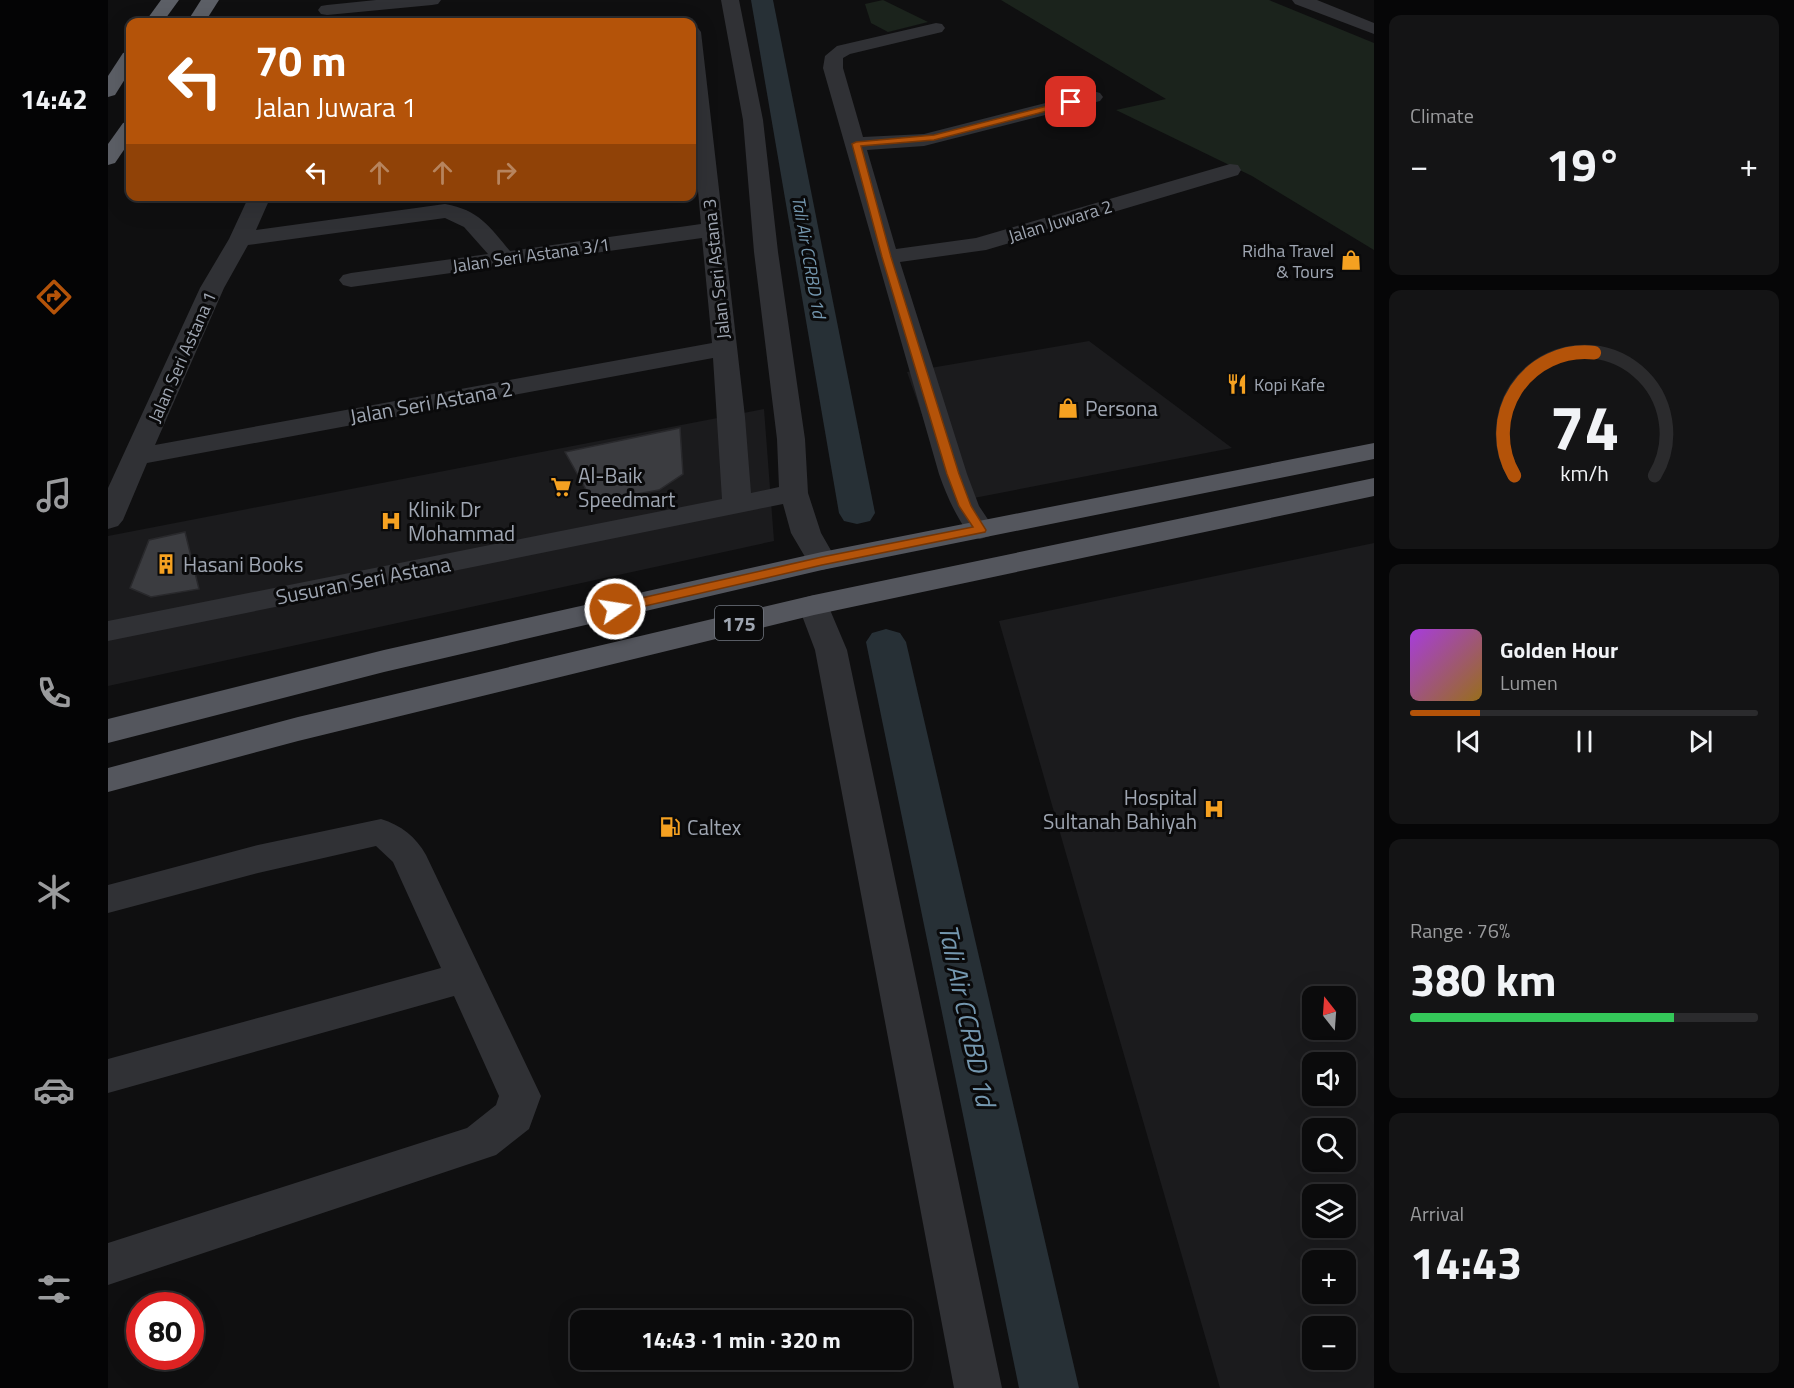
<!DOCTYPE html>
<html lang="en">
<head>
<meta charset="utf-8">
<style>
  :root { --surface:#0b0b0c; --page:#141415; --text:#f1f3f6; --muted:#9a9b9d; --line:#2b2b2d; --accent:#b45309 }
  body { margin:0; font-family:"Titillium Web",sans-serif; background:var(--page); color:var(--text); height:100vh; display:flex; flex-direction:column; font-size:22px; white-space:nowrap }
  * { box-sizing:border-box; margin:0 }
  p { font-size:20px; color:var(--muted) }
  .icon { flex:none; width:33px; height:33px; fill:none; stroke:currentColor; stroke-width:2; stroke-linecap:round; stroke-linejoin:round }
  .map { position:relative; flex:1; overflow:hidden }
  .sheet { display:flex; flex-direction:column; gap:15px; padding:15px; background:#060607; width:420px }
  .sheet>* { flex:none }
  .top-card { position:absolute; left:18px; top:18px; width:570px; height:183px; border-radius:12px; box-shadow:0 6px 24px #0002,0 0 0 2px var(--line); background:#b45309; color:#fff; overflow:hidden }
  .needle { width:39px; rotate:343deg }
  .controls { position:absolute; left:1194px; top:986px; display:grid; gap:12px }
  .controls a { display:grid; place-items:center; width:54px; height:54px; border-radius:12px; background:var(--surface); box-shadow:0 6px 24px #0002,0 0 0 2px var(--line); font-size:30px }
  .speed { position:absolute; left:18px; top:1292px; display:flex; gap:12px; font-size:30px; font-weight:700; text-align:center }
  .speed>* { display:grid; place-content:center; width:78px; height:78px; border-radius:50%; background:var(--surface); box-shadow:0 6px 24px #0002,0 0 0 2px var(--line); line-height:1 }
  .speed .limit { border:9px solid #d22; background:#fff; color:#111 }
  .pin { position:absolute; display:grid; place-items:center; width:51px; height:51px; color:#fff; margin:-26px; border-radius:12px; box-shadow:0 3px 9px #0006 }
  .me { position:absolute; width:66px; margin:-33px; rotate:77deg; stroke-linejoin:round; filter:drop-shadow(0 0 4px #0008) }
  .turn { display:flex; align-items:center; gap:21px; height:126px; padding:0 30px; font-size:27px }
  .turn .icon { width:78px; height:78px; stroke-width:2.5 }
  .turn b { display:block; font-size:42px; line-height:51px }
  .lanes { display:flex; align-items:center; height:57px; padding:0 30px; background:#0003; justify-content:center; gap:30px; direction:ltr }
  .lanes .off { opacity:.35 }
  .big { font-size:45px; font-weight:700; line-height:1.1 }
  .sheet .widget { flex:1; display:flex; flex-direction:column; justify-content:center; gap:9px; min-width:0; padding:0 21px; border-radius:12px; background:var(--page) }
  .sheet .dial { align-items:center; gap:0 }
  .dial svg { height:156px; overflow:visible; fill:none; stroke:var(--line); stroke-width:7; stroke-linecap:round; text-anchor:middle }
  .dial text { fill:var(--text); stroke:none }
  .song { display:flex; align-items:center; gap:18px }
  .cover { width:72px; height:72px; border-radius:9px; background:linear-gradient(135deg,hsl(280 70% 55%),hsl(40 70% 35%)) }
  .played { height:6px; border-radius:3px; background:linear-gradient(90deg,var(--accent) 20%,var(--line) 20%) }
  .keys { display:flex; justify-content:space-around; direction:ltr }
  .heat { display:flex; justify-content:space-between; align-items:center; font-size:33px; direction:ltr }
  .charge { height:9px; border-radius:4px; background:linear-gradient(90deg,#34c759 76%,var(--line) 0) }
  .trip { position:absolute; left:462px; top:1310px; width:342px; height:60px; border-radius:12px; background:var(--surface); box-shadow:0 6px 24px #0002,0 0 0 2px var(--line); font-weight:700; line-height:60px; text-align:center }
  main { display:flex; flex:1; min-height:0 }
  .menu { display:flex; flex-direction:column; width:108px; justify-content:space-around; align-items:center; background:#040405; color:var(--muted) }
  .menu .icon { width:42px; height:42px }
  .menu .selected { color:var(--accent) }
  .menu b { font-size:27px; color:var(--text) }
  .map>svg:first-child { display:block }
  .built { fill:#1b1b1d; fill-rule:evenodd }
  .green { fill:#1b231c }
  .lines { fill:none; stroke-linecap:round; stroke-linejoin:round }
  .canal { fill:#273036; fill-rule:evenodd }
  .building { fill:#3b3c40; stroke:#29292c; stroke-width:1.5 }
  .minor { fill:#303135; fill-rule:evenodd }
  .trunk { fill:#54565d; fill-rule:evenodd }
  .motorway { fill:#5c5f66; fill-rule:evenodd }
  .route { fill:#b45309; stroke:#753606; stroke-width:1.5 }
  .labels { text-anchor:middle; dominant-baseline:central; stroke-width:6; stroke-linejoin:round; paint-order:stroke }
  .far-street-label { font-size:18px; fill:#9fa6b2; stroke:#0a0a0b }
  .far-poi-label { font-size:18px; fill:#9fa6b2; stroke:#0a0a0b; text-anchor:end }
  .far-water-label { font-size:18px; font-style:italic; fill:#7497af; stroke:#0a0a0b }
  .shield { fill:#0a0a0b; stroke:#727780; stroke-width:1.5 }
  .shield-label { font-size:20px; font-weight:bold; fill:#9fa6b2 }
  .street-label { font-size:21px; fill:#9fa6b2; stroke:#0a0a0b }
  .poi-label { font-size:21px; fill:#9fa6b2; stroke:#0a0a0b; text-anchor:start }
  .near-water-label { font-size:27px; font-style:italic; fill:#7497af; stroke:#0a0a0b }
</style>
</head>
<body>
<main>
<nav class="menu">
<b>14:42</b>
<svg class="icon selected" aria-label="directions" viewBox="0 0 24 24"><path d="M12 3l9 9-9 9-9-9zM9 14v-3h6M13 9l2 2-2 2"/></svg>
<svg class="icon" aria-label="music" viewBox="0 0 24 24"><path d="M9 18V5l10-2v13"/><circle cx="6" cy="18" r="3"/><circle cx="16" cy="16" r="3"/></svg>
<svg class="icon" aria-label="phone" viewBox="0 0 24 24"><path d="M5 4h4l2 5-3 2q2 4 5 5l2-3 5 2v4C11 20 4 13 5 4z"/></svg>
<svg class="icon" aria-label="climate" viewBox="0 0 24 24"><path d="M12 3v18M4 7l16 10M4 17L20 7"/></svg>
<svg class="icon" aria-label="car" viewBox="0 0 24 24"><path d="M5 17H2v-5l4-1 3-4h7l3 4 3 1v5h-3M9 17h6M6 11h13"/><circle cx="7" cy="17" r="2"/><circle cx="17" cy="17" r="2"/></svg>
<svg class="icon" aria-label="filters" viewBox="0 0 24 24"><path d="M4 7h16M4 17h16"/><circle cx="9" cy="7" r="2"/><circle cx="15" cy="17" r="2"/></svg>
</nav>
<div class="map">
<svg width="1266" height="1388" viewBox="0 0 1266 1388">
  <rect width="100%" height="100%" fill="#0f0f10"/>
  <g class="built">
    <path d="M 981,341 L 1124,448 L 845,502 L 799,372 Z"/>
    <path d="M 656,409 L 666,541 L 0,686 L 0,536 Z"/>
    <path d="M 1266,543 L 1266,1388 L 1112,1388 L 891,621 ZM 1204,996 L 1238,996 L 1238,1029 L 1204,1029 ZM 1204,1062 L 1238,1062 L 1238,1095 L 1204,1095 ZM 1204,1128 L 1238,1128 L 1238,1161 L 1204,1161 ZM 1204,1194 L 1238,1194 L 1238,1227 L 1204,1227 ZM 1204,1260 L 1238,1260 L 1238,1293 L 1204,1293 ZM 1204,1326 L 1238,1326 L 1238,1359 L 1204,1359 Z"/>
  </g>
  <g class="green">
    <path d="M 775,0 L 820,22 L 780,32 L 763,23 L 757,4 Z"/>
    <path d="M 893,0 L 1161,0 L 1266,43 L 1266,250 L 1144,176 L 1008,110 L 1058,99 Z"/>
  </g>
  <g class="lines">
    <g class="canal">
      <path d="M 643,0 L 665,0 L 767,513 L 762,521 L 749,524 L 736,521 L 731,513 Z"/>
      <path d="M 778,629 L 792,633 L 798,642 L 971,1388 L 911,1388 L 758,642 L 764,633 Z"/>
    </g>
  </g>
  <g class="building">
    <path d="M 572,428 L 575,474 L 551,490 L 485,502 L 457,452 Z"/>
    <path d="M 77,532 L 91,589 L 43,597 L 22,588 L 41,540 Z"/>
  </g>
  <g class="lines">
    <g class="minor">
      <path d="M 268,0 L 333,0 L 330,4 L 324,5 L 219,15 L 213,14 L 210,10 L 213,6 L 219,5 Z"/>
      <path d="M 613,0 L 631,0 L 655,120 L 670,252 L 697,439 L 700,493 L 713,533 L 729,561 L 725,567 L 714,570 L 703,567 L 683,533 L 675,504 L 0,641 L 0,621 L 614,499 L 605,358 L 39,463 L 15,520 L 10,526 L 0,529 L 0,488 L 92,288 L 121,239 L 141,196 L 163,196 L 148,230 L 337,204 C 371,210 381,226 402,251 L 593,224 L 584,125 L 584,26 L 590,28 L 593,32 L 637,417 L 643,493 L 671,487 L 669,439 L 646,252 L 635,120 ZM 337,218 L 356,227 L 380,254 L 243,273 L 235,275 L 231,280 L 235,285 L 243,287 L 594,238 L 604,343 L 47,445 L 116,288 L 140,245 Z"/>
      <path d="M 1184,0 L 1209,0 L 1266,23 L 1266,34 L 1187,4 Z"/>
      <path d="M 828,23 L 834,24 L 837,28 L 834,32 L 742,54 L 735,58 L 735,68 L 755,137 L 816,134 L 985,91 L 992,93 L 995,97 L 992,101 L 816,146 L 759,150 L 788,249 L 868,238 L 1122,164 L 1130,165 L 1133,170 L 1130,175 L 878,250 L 792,262 L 859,474 L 871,506 L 887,530 L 882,536 L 872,539 L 862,536 C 848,516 839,497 831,474 L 715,68 L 717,56 L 729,46 Z"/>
      <path d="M 706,595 L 717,598 L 739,650 L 894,1388 L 846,1388 L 707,650 L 690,605 L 695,598 Z"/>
      <path d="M 273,819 C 293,825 308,837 318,855 L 433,1096 L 421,1129 L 388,1155 L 0,1285 L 0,1243 L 359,1128 L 388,1105 L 391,1096 L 346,996 L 0,1093 L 0,1059 L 333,968 L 285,862 L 268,846 L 150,873 L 0,913 L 0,885 L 150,845 Z"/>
    </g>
    <g class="trunk">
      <path d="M 1266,443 L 1266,459 L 714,570 L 276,672 L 0,743 L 0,719 L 276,650 L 714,552 Z"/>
      <path d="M 1266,478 L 1266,496 L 706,615 L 190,741 L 0,792 L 0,768 L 190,717 L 706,595 Z"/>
    </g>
    <g class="motorway">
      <path d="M 53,0 L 71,0 L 55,22 L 37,22 Z"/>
      <path d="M 93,0 L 111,0 L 97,22 L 79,22 Z"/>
      <path d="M 22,51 L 22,71 L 7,95 L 0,97 L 0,76 L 15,53 Z"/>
      <path d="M 22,121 L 22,141 L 7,163 L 0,165 L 0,144 L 15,123 Z"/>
    </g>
  </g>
  <path class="route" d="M 963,100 L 966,101 L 966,104 L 826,140 L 753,146 L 783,257 L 851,474 L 863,506 L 878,530 L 877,532 L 714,565 L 507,613 L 502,611 L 500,609 L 502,606 L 507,604 L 714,557 L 865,527 L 851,506 L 839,474 L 774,257 L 744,144 L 748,142 L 826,135 Z"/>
  <defs>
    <g id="shop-bare" transform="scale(1.62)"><path d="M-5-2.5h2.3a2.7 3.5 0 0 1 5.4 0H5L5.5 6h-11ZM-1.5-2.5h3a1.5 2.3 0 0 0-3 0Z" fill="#f5a121" stroke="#0a0a0b" stroke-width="2.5" paint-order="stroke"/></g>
    <g id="restaurant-bare" transform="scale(1.62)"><path d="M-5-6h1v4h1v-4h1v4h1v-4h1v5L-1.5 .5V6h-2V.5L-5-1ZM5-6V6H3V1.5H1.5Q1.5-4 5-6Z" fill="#f5a121" stroke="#0a0a0b" stroke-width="2.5" paint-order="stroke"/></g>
    <g id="supermarket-bare" transform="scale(1.62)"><path d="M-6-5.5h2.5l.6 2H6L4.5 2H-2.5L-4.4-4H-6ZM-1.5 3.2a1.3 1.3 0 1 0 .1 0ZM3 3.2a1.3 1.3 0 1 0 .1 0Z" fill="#f5a121" stroke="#0a0a0b" stroke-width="2.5" paint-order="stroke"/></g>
    <g id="hospital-bare" transform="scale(1.62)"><path d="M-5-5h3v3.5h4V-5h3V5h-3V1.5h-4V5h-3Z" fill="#f5a121" stroke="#0a0a0b" stroke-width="2.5" paint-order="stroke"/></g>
    <g id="building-bare" transform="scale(1.62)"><path d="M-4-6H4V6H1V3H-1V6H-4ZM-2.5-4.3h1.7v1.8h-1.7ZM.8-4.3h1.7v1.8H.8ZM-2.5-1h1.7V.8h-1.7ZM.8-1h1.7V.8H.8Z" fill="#f5a121" stroke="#0a0a0b" stroke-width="2.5" paint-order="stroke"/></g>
    <g id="fuel-bare" transform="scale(1.62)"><path d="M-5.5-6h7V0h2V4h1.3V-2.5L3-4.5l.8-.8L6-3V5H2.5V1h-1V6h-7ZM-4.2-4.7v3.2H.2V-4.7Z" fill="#f5a121" stroke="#0a0a0b" stroke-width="2.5" paint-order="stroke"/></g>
  </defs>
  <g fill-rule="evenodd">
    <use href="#shop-bare" x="1243" y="260"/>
    <use href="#restaurant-bare" x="1129" y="384"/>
    <use href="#shop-bare" x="960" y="408"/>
    <use href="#supermarket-bare" x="453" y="487"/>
    <use href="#hospital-bare" x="283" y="521"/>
    <use href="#building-bare" x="58" y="564"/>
    <use href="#hospital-bare" x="1106" y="809"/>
    <use href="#fuel-bare" x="562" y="827"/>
  </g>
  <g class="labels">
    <g class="far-street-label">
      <text transform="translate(952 221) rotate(-17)">Jalan Juwara 2</text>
      <text transform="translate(423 255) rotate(-8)">Jalan Seri Astana 3/1</text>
      <text transform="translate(608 269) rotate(-96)">Jalan Seri Astana 3</text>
      <text transform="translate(74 357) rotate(-66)">Jalan Seri Astana 1</text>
    </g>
    <g class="far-poi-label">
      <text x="1226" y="250">Ridha Travel<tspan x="1226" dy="21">&amp; Tours</tspan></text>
      <text x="1146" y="384" text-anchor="start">Kopi Kafe</text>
    </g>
    <g class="far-water-label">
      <text transform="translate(701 257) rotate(80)">Tali Air CCRBD 1d</text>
    </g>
    <rect class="shield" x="607" y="606" width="48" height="34" rx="4.5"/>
    <g class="shield-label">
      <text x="631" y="623">175</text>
    </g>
    <g class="street-label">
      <text transform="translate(323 402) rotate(-10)">Jalan Seri Astana 2</text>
      <text transform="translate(255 580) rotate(-11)">Susuran Seri Astana</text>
    </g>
    <g class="poi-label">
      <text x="977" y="408">Persona</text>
      <text x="470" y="475">Al-Baik<tspan x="470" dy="24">Speedmart</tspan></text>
      <text x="300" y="509">Klinik Dr<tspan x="300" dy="24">Mohammad</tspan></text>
      <text x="75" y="564">Hasani Books</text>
      <text x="1089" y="797" text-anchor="end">Hospital<tspan x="1089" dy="24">Sultanah Bahiyah</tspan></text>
      <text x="579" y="827">Caltex</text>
    </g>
    <g class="near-water-label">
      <text transform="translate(860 1015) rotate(78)">Tali Air CCRBD 1d</text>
    </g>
  </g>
</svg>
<div class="controls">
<a><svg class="needle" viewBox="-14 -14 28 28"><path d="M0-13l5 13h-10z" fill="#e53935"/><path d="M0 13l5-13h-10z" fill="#9a9b9d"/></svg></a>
<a><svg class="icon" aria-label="sound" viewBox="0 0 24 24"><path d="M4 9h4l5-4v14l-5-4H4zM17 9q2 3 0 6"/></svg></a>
<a><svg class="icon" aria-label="search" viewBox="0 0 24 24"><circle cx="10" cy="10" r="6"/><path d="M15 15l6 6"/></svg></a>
<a><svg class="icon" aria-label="layers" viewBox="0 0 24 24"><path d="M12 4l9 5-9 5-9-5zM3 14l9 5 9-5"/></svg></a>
<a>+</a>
<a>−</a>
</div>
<div class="speed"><div class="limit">80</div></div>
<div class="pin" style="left:963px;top:102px;background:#d93025"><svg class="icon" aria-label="arrive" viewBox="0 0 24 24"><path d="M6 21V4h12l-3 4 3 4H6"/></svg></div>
<svg class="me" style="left:507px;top:609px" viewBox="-20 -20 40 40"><circle r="17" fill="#b45309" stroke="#fff" stroke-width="3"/><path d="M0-11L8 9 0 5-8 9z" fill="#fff"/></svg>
<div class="trip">14:43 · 1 min · 320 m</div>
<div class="top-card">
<div class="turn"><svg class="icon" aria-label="left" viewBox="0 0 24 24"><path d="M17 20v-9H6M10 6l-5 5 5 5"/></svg><div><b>70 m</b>Jalan Juwara 1</div></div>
<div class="lanes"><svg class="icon" aria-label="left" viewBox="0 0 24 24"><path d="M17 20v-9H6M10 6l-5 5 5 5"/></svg><svg class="icon off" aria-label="ahead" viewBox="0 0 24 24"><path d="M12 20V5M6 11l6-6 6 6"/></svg><svg class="icon off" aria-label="ahead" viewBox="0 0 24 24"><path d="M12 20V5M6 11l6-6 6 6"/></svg><svg class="icon off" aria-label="right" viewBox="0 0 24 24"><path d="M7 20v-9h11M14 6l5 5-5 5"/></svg></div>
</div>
</div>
<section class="sheet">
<div class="widget"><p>Climate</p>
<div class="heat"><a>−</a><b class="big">19°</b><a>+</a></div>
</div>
<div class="widget dial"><svg viewBox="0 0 100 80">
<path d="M14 69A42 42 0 1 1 86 69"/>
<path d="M14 69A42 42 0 0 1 55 6" stroke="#b45309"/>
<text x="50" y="56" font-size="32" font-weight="700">74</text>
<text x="50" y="72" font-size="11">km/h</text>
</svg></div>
<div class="widget">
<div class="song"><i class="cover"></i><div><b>Golden Hour</b><p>Lumen</p></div></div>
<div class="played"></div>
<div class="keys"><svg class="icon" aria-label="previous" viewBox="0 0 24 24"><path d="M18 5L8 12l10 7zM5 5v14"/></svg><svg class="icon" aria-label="pause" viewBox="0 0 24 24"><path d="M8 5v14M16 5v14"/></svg><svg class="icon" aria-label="next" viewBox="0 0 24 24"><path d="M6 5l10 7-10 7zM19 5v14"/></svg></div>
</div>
<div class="widget"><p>Range · 76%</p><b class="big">380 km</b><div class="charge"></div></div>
<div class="widget"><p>Arrival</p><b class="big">14:43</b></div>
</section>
</main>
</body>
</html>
